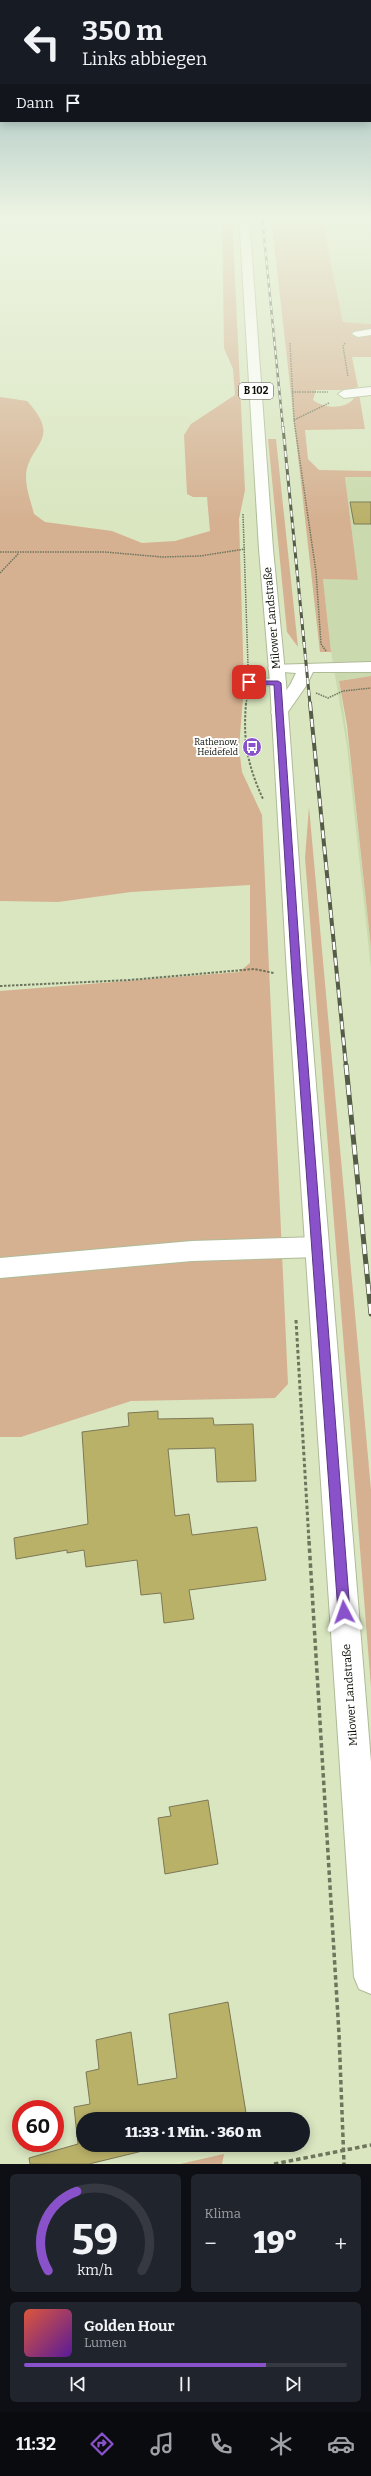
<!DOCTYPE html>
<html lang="de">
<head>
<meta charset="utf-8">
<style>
  :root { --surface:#171b24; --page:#20242c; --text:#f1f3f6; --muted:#9ea1a6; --line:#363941; --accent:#8a52ca }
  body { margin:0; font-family:Bitter,serif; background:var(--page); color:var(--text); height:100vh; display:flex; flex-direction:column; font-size:15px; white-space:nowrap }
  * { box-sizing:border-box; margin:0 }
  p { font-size:13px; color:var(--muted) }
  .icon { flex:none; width:22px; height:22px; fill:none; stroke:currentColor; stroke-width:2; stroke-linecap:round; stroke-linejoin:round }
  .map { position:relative; height:2164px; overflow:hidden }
  .sheet { display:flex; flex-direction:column; gap:10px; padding:10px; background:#0d0f14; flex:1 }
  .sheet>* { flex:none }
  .banner { position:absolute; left:0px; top:0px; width:371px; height:122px; box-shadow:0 2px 10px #0003; background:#171b24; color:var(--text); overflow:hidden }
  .speed { position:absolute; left:12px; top:2100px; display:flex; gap:8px; font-size:20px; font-weight:700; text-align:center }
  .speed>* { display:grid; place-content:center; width:52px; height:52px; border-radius:50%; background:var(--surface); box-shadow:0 2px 10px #0003; line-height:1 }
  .speed .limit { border:6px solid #d22; background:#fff; color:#111 }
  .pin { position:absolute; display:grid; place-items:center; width:34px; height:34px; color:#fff; margin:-17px; border-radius:8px; box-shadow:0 2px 6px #0006 }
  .me { position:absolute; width:44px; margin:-22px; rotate:356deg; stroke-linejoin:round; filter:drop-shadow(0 0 3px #0008) }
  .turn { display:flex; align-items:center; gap:14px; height:84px; padding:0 16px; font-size:18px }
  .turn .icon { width:52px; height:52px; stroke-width:2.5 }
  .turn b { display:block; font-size:28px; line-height:34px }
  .then { display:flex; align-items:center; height:38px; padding:0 16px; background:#0003; gap:8px; font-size:15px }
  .big { font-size:30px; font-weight:800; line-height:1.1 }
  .sheet .card { flex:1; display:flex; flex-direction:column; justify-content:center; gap:6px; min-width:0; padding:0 14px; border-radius:6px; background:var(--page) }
  .sheet .dial { align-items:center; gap:0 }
  .dial svg { height:104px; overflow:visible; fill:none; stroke:var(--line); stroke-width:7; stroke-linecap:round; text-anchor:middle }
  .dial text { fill:var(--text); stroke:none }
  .song { display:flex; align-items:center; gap:12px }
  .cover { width:48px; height:48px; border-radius:6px; background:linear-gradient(135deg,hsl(10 70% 55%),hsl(270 70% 35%)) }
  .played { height:4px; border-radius:2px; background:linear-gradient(90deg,var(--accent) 75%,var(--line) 75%) }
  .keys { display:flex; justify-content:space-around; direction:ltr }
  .heat { display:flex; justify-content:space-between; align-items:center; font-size:22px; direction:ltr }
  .sheet .tiles { flex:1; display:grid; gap:10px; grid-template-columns:1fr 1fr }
  .card:last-child { grid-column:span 2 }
  .trip { position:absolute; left:76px; top:2112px; width:234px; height:40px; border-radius:20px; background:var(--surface); box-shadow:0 2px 10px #0003; font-weight:800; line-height:40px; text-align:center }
  .menu { display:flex; height:64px; justify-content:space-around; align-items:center; background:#090b0e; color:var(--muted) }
  .menu .icon { width:28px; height:28px }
  .menu .on { color:var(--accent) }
  .menu b { font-size:18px; color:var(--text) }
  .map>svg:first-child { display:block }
  .built { fill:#cbdaae }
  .green { fill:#d5b191 }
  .building { fill:#bab169; stroke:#7c7855 }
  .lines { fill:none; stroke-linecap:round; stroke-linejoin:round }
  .minor-casing { stroke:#afbb97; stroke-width:2 }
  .major-casing { stroke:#afbb97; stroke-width:2 }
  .path-far3 { stroke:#6d755d; stroke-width:1.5; stroke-dasharray:1.5 1; stroke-linecap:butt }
  .path-far2 { stroke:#6d755d; stroke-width:2; stroke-dasharray:2.5 1.5; stroke-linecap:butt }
  .path-far1 { stroke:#6d755d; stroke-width:3; stroke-dasharray:3.5 2.5; stroke-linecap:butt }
  .path { stroke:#6d755d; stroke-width:3.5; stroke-dasharray:4.5 3; stroke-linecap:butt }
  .minor { fill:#fff; fill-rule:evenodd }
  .major { fill:#fff; fill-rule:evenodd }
  .rail-far3-casing { stroke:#545b46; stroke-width:2.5 }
  .rail-far2-casing { stroke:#545b46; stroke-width:3 }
  .rail-far1-casing { stroke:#545b46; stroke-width:4 }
  .rail-casing { stroke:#545b46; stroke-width:5 }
  .rail-far3 { stroke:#fff; stroke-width:1.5; stroke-dasharray:4.5; stroke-linecap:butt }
  .rail-far2 { stroke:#fff; stroke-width:2; stroke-dasharray:6; stroke-linecap:butt }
  .rail-far1 { stroke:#fff; stroke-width:2.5; stroke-dasharray:8; stroke-linecap:butt }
  .rail { stroke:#fff; stroke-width:3.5; stroke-dasharray:10; stroke-linecap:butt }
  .route { fill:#8a52ca; stroke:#5a3583 }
  .labels { text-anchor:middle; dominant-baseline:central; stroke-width:4; stroke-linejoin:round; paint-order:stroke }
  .far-poi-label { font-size:9px; fill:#0a0e03; stroke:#fff; text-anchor:end }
  .shield { fill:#fff; stroke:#54564f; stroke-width:1 }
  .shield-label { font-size:10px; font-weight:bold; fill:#0a0e03 }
  .street-label { font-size:11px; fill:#0a0e03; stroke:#fff }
</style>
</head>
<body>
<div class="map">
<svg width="371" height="2164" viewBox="0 0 371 2164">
  <rect width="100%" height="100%" fill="#d9e6c0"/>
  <g class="built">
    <path d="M 321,216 L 371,216 L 371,324 L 343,322 Z"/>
    <path d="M 345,477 L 371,477 L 371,676 L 339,681 L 349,747 L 371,948 L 371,969 L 347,746 L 331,652 L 323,579 L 358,580 Z"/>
  </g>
  <g class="green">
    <path d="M 222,216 L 232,216 L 245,490 L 239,519 L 244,685 L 239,748 L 242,772 L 262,815 L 288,1384 L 275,1398 L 131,1401 L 21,1437 L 0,1437 L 0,991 L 239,972 L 250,963 L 250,885 L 131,892 L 58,902 L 0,901 L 0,397 L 27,401 C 64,441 27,444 26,477 C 26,489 31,502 34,514 L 45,522 L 112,531 L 142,543 L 175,541 L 210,531 L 207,497 L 193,497 L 187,494 L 184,435 L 191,424 L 235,395 L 233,369 L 224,348 Z"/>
    <path d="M 271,216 L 321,216 L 343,322 L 371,324 L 371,357 L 352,357 L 358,387 L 345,390 L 316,390 L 313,400 C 322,407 336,409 347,404 C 352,402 354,397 359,394 L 365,429 L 305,430 L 308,459 L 319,470 L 371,471 L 371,477 L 345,477 L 358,580 L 323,579 L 331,652 L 320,652 Z"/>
    <path d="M 268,439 L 276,439 L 298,647 L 287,632 Z"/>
    <path d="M 371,676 L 371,948 L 347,725 L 339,681 Z"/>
    <path d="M 309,807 L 371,1490 L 371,1687 L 305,858 Z"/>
    <path d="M 224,2154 L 222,2164 L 180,2164 Z"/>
  </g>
  <g class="building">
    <path d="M 350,502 L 371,502 L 371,524 L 354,524 Z"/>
    <path d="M 158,1411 L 158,1419 L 213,1418 L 214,1425 L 253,1424 L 256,1481 L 217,1482 L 215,1448 L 168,1449 L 175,1516 L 189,1514 L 192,1535 L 257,1527 L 266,1580 L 189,1590 L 194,1619 L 164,1623 L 161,1593 L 141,1595 L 137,1560 L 86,1567 L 84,1550 L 67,1553 L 67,1550 L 16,1559 L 14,1538 L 88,1524 L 82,1432 L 129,1426 L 128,1413 Z"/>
    <path d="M 208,1800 L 218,1864 L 165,1874 L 158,1818 L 171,1816 L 169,1807 Z"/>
    <path d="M 228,2002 L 247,2119 L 83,2119 L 83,2145 L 167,2145 L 89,2164 L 30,2164 L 29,2158 L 78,2144 L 74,2107 L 90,2104 L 86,2072 L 99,2069 L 96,2040 L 131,2032 L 138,2085 L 177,2078 L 169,2014 Z"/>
  </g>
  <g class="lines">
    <g class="minor-casing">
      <g id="minor">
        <path d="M 371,329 L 371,335 L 358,337 L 352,334 L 354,332 Z"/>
        <path d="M 371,387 L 371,395 L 344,398 L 338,394 L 344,390 Z"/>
        <path d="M 371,662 L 371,672 L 313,672 L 306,686 L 285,716 L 273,716 L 271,712 L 290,685 L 296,673 L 270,671 L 268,668 L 270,665 Z"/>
        <path d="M 249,677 L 284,680 L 286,683 L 284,686 L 243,685 L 241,682 L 243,679 Z"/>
        <path d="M 317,1237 L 326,1240 L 329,1247 L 326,1254 L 317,1257 L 192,1261 L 0,1278 L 0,1258 L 192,1241 Z"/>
      </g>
    </g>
    <g class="major-casing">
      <path id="major" d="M 239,216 L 249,216 L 273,549 L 286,683 L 307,974 L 371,1762 L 371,1994 L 359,1989 L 354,1977 L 287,974 L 270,683 L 259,549 Z"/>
    </g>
    <g class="path-far3">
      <path d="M 290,343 L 294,420 L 316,572 L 321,644 L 326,651"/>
      <path d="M 345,343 L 343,346 L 348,377"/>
      <path d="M 292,392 L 328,392"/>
      <path d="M 294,420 L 329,403"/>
      <path d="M 243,514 L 248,665"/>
      <path d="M 0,552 L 105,552 L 162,557 L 200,556 L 245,549"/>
      <path d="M 0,573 L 19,553"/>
      <path d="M 316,693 L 328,698 L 343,691 L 371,688"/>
      <path d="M 246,704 L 247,698"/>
    </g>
    <g class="path-far2">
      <path d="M 246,703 C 243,741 247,764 263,799"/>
      <path d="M 0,986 L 130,980 L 254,969 L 274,973"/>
    </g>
    <path class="path-far1" d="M 296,1320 L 309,1542"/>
    <g class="path">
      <path d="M 309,1541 L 339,2034 L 344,2164"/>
      <path d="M 274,2164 L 371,2145"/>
    </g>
    <use href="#minor" class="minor"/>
    <use href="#major" class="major"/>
    <g class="rail-far3-casing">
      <path id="rail-far3" d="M 262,216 L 283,428"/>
    </g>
    <g class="rail-far2-casing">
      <path id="rail-far2" d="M 283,427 L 310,704"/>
    </g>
    <g class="rail-far1-casing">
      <path id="rail-far1" d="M 310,703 L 346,1066"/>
    </g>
    <g class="rail-casing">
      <path id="rail" d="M 346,1065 L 371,1314"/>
    </g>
    <use href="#rail-far3" class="rail-far3"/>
    <use href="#rail-far2" class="rail-far2"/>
    <use href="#rail-far1" class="rail-far1"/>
    <use href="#rail" class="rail"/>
  </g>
  <linearGradient id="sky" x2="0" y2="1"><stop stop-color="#83acb1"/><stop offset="0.42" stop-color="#eef4e3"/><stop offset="1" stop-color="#eef4e3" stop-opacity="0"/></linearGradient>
  <rect width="371" height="519" fill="url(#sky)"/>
  <path class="route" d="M 247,681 L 278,681 L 281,683 L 301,974 L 350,1612 L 348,1616 L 344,1618 L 340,1616 L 338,1612 L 292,974 L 274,685 L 249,684 Z"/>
  <defs>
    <g id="bus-disc" transform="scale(1)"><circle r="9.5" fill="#8a52ca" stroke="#fff"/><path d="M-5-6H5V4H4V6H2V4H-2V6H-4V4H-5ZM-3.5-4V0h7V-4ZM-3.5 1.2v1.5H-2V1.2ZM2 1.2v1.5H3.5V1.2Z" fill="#fff"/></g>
  </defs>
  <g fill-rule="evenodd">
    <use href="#bus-disc" x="252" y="747"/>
  </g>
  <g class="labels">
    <g class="far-poi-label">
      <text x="238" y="742">Rathenow,<tspan x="238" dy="10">Heidefeld</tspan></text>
    </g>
    <rect class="shield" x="239" y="383" width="34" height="16" rx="3"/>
    <g class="shield-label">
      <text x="256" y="391">B 102</text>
    </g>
    <g class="street-label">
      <text transform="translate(272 618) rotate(-95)">Milower Landstraße</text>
      <text transform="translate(350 1695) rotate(-94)">Milower Landstraße</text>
    </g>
  </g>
</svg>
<div class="speed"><div class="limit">60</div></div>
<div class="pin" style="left:249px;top:682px;background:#d93025"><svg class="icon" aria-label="arrive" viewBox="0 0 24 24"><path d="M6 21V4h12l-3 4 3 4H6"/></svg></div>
<svg class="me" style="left:344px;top:1612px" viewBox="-20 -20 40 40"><path d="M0-17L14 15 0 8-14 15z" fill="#8a52ca" stroke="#fff" stroke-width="4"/></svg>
<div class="trip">11:33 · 1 Min. · 360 m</div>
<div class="banner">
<div class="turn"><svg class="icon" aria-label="left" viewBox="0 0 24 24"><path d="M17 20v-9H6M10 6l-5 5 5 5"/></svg><div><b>350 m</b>Links abbiegen</div></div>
<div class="then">Dann<svg class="icon" aria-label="arrive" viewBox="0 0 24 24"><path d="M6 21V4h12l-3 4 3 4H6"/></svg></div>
</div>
</div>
<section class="sheet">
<div class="tiles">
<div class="card dial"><svg viewBox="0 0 100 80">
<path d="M14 69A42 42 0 1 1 86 69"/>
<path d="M14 69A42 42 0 0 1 36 8" stroke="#8a52ca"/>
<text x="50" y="56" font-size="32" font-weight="700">59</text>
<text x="50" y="72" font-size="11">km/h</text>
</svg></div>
<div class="card"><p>Klima</p>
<div class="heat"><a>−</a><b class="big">19°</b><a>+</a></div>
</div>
<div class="card">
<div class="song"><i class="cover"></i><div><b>Golden Hour</b><p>Lumen</p></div></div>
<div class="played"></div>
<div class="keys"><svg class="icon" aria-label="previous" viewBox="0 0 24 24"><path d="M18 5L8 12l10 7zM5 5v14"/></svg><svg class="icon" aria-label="pause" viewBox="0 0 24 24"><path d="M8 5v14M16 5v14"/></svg><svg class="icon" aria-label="next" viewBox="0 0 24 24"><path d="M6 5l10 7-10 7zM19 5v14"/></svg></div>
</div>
</div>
</section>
<nav class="menu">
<b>11:32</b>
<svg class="icon on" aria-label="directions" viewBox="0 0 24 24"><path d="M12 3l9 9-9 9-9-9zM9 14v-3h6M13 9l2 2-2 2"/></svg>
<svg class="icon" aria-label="music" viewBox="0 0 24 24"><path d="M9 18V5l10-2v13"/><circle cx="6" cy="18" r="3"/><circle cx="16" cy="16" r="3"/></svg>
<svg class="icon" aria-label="phone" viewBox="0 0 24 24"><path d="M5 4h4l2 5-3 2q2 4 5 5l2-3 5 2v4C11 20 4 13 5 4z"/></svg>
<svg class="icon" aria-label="climate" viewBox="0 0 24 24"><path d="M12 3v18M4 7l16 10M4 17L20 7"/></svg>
<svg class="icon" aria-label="car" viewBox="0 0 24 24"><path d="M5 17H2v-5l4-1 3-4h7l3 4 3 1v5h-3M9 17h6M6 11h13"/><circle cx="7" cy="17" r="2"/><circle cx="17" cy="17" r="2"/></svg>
</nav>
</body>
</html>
